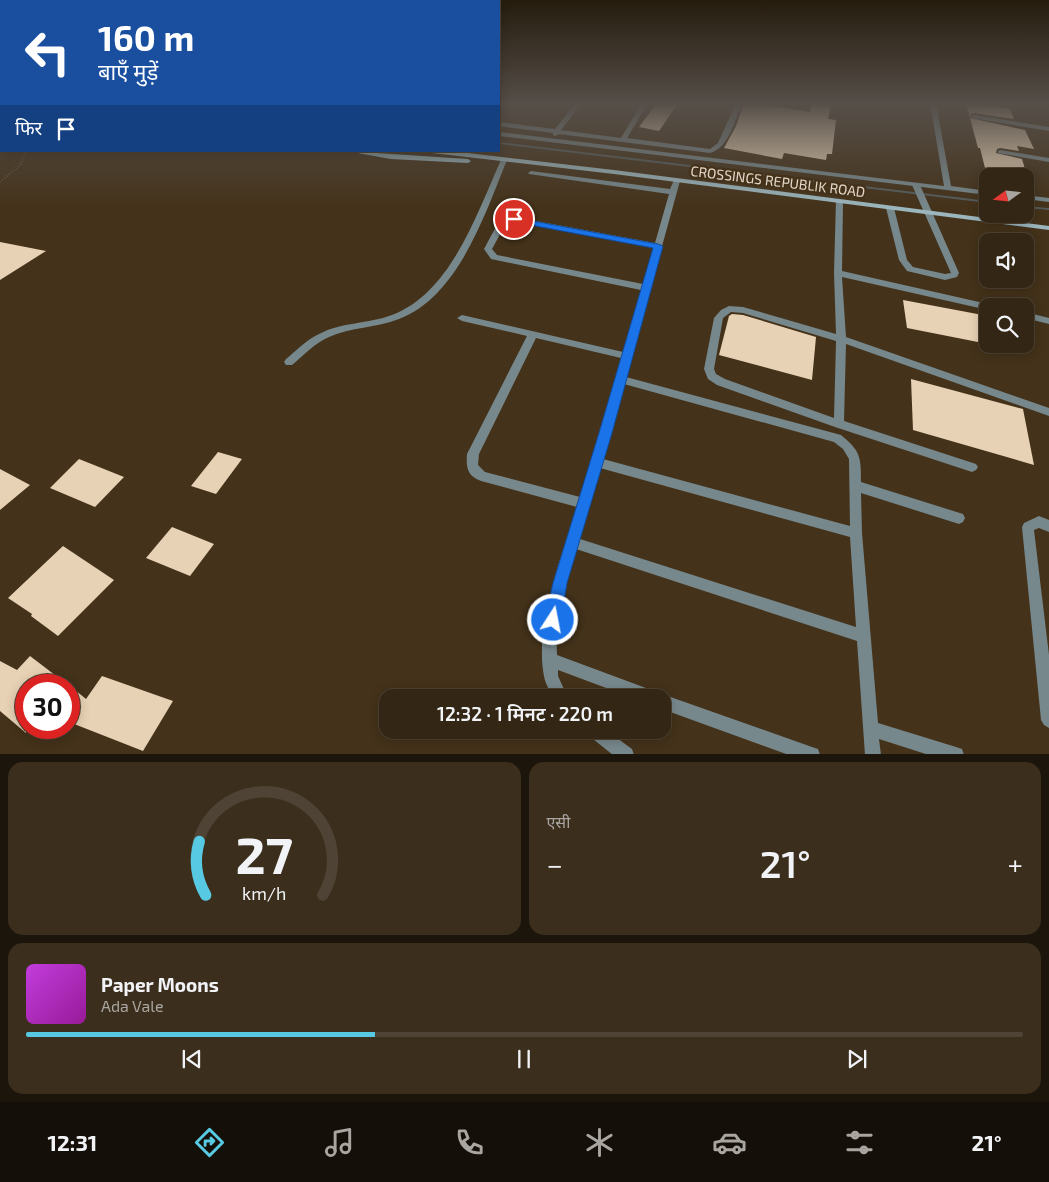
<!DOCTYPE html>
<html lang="hi">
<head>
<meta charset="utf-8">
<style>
  :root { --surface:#332614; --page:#3b2e1d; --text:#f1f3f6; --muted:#a9a5a0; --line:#4e4334; --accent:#57c9e2 }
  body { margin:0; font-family:"Exo 2","Noto Sans Devanagari",sans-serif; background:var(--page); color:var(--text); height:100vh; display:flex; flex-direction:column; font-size:19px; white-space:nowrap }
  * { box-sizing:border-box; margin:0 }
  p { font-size:16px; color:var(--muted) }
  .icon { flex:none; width:28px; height:28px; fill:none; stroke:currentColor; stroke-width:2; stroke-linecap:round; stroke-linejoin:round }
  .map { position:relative; height:754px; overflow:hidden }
  .sheet { display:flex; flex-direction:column; gap:8px; padding:8px; background:#1c150b; flex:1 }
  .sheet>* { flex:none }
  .top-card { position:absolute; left:0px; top:0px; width:500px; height:152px; box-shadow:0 2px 12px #0003,0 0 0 1px var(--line); background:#1a4fa0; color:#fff; overflow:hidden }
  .needle { width:32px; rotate:255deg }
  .fabs { position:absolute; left:979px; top:168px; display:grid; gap:10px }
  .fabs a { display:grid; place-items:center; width:55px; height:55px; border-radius:10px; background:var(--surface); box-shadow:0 2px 12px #0003,0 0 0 1px var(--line); font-size:25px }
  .speed { position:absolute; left:15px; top:674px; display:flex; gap:10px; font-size:25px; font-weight:700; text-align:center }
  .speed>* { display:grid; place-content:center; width:65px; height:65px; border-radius:50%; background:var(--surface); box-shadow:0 2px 12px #0003,0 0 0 1px var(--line); line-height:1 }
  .speed .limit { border:8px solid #d22; background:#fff; color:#111 }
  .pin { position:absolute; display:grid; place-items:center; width:42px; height:42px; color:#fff; margin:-21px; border:2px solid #fff; border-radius:50%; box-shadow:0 1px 5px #0007 }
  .me { position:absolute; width:55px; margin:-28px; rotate:11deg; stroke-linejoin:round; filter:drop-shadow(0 0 4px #0008) }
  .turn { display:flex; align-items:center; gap:18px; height:105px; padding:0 15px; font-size:22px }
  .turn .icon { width:65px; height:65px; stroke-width:2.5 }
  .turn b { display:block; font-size:35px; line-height:42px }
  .then { display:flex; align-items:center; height:48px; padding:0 15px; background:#0003; gap:10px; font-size:19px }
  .big { font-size:38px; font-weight:600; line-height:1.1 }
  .sheet .card { flex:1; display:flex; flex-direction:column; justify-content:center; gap:8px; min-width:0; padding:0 18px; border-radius:15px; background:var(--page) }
  .sheet .dial { align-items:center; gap:0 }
  .dial svg { height:130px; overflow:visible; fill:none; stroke:var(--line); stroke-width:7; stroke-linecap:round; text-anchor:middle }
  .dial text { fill:var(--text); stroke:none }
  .song { display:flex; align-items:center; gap:15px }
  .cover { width:60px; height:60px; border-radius:8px; background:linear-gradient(135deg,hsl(290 70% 55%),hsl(300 70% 35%)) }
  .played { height:5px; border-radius:2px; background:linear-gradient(90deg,var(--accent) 35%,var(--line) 35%) }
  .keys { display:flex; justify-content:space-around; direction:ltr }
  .heat { display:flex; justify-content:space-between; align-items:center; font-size:28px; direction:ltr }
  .sheet .tiles { flex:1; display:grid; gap:8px; grid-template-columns:1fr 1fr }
  .card:last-child { grid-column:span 2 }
  .trip { position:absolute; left:379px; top:689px; width:292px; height:50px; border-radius:15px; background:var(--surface); box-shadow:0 2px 12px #0003,0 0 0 1px var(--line); font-weight:600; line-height:50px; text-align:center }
  .tab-bar { display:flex; height:80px; justify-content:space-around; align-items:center; background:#140f08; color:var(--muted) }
  .tab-bar .icon { width:35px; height:35px }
  .tab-bar .current { color:var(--accent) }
  .tab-bar b { font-size:22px; color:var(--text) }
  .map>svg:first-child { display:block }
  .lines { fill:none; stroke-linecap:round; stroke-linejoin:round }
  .stream { fill:#545d5c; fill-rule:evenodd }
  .building { fill:#e8d2b5 }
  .path { stroke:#837460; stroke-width:2; stroke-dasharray:0.5 2.5; stroke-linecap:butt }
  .lane { fill:#77888c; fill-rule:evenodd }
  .street { fill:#77888c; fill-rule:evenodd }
  .secondary { fill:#9bb6bd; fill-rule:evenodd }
  .highway { fill:#def7fd; fill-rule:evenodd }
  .route { fill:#1a73e8; stroke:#114b97 }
  .labels { text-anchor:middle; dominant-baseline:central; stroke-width:5; stroke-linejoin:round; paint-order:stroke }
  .far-street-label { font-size:14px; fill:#e2d7c9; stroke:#44321a }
</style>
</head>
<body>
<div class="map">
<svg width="1049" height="755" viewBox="0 0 1049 755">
  <rect width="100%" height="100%" fill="#44321a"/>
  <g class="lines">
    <g class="stream">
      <path d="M 499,142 L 988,201 L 988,203 L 499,144 Z"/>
      <path d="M 1025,206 L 1049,208 L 1049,210 L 1025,208 Z"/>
    </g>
  </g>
  <g class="building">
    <path d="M 657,103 L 678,103 L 659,131 L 639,127 Z"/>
    <path d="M 744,103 L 755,103 L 810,112 L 812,103 L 831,103 L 828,119 L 836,120 L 832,154 L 827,154 L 826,160 L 784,153 L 782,159 L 724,148 L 736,126 Z"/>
    <path d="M 966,103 L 1010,109 L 1014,119 L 974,113 L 971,114 L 970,118 L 1025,130 L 1034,149 L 1017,146 L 1019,151 L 1000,148 L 997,149 L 996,153 L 1022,159 L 1028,179 L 1025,178 L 1025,176 L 986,172 L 980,148 L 978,148 Z"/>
    <path d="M 0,242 L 46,251 L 0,280 Z"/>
    <path d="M 903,300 L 988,316 L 988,344 L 907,328 Z"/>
    <path d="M 732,314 L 743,315 L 816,337 L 812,380 L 719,355 L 729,316 Z"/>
    <path d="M 911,379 L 1023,409 L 1034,465 L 913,430 Z"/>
    <path d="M 218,452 L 242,459 L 216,494 L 191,486 Z"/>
    <path d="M 79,459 L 124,477 L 95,507 L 50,488 Z"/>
    <path d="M 0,469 L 30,485 L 0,510 Z"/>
    <path d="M 172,527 L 214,544 L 190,576 L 146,558 Z"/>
    <path d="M 63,546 L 114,580 L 58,636 L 31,616 L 32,614 L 8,598 Z"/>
    <path d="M 30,656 L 68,685 L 26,685 L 26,733 L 0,711 L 0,661 L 17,670 Z"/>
    <path d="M 102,676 L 173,701 L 143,751 L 69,722 L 69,685 L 86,699 Z"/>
  </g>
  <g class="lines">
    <path class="path" d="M 0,182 L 21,164 L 26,151"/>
    <g class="lane">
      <path d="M 576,103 L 582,103 L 561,130 L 621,138 L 640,106 L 628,104 L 627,103 L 648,103 L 627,138 L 710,149 L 718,143 L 736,103 L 742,103 C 735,120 729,148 710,153 L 559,134 L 555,136 L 553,135 L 553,133 L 499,126 L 499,122 L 555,129 Z"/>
      <path d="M 504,158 L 507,160 C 485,214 458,297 399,319 C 376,328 351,327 329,337 C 315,343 304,355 292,365 L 286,365 L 284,362 L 286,359 C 296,351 306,340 319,334 C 342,322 368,324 392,315 C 451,293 477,213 501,160 Z"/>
      <path d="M 913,183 L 920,185 L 959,273 L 957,277 L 945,280 L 907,271 L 899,260 L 886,208 L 890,206 L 894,208 L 907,260 L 913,267 L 945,274 L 951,273 L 912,185 Z"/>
    </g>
    <g class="street">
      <path d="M 930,103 L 936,103 L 951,186 L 988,191 L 988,195 L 499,136 L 499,132 L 944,186 Z"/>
      <path d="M 974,115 L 1049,127 L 1049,131 L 972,118 L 972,116 Z"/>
      <path d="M 1000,150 L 1049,158 L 1049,162 L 998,153 L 998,151 Z"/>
      <path d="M 531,171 L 670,189 L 674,180 L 680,181 L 626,377 L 841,435 C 861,451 861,458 861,482 L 963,514 L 965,518 L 963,522 L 959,524 L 861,493 L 862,533 L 878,723 L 956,747 L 962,749 L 964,755 L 929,755 L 879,739 L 881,755 L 865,755 L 857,641 L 576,549 C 566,583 555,620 557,655 L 654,691 L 660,694 L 662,694 L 812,747 L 818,749 L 820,755 L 789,755 L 662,709 L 662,698 L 633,698 L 558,670 L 558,676 L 568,698 L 553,698 C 550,691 545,683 544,676 C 534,627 562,554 577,507 L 481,481 C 467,476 466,467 467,454 L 527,336 L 462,321 L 457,318 L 462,315 L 623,352 L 641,290 L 491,259 L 484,249 L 499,221 L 514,217 L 655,243 L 669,194 L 529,174 L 528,173 ZM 514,221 L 653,248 L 643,284 L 497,255 L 492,249 L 505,225 ZM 536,338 L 621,358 L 580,497 L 485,472 L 478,465 L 479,454 ZM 624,384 L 834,442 L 843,449 L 849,459 L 850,526 L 603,459 ZM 600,468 L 850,537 L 856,627 L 580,539 Z"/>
      <path d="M 1025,195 L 1049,198 L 1049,202 L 1025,199 Z"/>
      <path d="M 836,200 L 842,200 L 843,202 L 842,271 L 988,304 L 992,306 L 988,306 L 988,310 L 842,277 L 846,337 L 1049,408 L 1049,416 L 846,344 L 844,421 L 976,464 L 978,467 L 976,470 L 972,472 L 835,427 L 717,385 L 708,379 L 704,369 L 714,318 L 721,310 L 729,306 L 743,307 L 836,334 L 834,273 ZM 731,312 L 743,313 L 836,341 L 834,418 L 725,379 L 716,374 L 714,369 L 723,318 Z"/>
      <path d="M 1025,312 L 1049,318 L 1049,324 L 1025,318 Z"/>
      <path d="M 1039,516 L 1049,520 L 1049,532 L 1039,528 L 1034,530 L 1049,655 L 1049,728 L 1044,725 L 1041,720 L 1022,527 L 1024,523 Z"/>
      <path d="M 585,730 L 606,730 L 632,749 L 634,755 L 613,755 L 588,735 Z"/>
    </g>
    <g class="secondary">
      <path d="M 346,151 L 468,159 L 471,161 L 468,163 L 391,159 Z"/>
      <path d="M 429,151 L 451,151 L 614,170 L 1049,226 L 1049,230 L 614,174 L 432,153 Z"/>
    </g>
    <path class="highway" d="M 1,112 L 1,118 L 0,119 L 0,113 Z"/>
  </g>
  <linearGradient id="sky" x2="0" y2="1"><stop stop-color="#251c0e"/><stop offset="0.5" stop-color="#564f49"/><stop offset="1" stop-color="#564f49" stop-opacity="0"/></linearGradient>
  <rect width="1049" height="208" fill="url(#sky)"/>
  <path class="route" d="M 511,217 L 658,244 L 663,246 L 612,433 L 567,583 L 561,620 L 558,626 L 553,628 L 547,626 L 545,620 L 553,583 L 599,433 L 653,248 L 514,222 L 511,221 Z"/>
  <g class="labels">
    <g class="far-street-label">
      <text transform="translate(778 181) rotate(7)">CROSSINGS REPUBLIK ROAD</text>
    </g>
  </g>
</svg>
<div class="fabs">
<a><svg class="needle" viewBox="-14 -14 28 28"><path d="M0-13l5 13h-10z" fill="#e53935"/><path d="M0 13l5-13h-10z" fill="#a9a5a0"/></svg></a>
<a><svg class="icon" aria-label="sound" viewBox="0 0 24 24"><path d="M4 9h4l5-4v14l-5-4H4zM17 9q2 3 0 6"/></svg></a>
<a><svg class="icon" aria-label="search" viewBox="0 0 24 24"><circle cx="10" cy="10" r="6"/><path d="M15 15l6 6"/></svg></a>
</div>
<div class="speed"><div class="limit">30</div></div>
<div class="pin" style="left:514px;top:219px;background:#d93025"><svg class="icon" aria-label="arrive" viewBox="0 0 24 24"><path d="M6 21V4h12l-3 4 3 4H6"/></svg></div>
<svg class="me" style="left:553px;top:620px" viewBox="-20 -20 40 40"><circle r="17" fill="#1a73e8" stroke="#fff" stroke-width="3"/><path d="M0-11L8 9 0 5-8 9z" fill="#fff"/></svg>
<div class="trip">12:32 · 1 मिनट · 220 m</div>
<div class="top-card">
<div class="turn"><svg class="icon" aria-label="left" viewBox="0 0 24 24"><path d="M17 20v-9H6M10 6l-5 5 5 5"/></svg><div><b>160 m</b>बाएँ मुड़ें</div></div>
<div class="then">फिर<svg class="icon" aria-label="arrive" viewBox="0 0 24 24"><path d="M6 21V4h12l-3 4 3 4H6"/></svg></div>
</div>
</div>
<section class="sheet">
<div class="tiles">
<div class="card dial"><svg viewBox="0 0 100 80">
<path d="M14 69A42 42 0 1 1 86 69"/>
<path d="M14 69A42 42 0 0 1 10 36" stroke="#57c9e2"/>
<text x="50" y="56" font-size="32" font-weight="700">27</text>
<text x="50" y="72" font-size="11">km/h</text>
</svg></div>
<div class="card"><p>एसी</p>
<div class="heat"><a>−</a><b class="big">21°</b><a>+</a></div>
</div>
<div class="card">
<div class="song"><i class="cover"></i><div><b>Paper Moons</b><p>Ada Vale</p></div></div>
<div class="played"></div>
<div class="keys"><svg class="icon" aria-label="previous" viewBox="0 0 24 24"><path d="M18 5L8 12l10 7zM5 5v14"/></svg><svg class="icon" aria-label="pause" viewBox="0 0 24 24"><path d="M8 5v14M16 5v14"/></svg><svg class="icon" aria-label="next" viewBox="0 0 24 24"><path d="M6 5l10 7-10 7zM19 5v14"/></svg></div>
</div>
</div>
</section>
<nav class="tab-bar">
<b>12:31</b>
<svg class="icon current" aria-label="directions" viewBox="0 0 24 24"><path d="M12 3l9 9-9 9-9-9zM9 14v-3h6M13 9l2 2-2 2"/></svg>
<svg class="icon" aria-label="music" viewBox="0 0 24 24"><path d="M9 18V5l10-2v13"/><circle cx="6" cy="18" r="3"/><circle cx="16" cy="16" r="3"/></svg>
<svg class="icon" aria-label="phone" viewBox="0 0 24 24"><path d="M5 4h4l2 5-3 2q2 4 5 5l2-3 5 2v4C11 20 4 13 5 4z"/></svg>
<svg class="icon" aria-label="climate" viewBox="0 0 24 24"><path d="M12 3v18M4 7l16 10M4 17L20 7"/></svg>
<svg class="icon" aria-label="car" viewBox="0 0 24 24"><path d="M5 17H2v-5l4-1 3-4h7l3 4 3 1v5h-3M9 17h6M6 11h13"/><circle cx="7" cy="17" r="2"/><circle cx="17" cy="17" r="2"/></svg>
<svg class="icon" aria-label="filters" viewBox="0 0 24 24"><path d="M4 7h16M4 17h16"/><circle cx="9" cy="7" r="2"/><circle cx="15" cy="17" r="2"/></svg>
<b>21°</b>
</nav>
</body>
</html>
